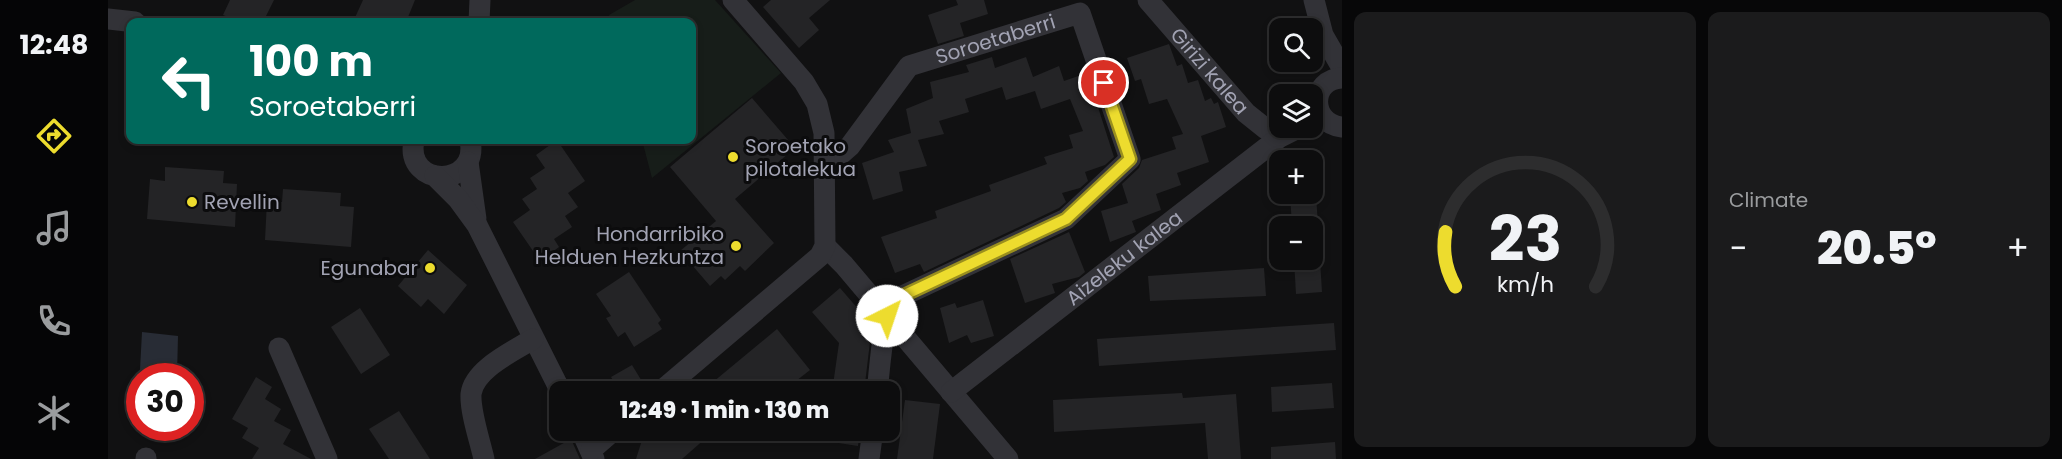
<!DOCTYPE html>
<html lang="en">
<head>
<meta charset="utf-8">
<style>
  :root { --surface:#0d0d0e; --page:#1b1b1c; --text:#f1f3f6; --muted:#9a9c9e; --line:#2d2d2e; --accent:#eddc2e }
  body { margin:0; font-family:Poppins,sans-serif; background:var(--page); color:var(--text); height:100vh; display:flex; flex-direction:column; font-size:22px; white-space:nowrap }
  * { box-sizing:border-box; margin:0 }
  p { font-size:20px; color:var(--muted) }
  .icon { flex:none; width:33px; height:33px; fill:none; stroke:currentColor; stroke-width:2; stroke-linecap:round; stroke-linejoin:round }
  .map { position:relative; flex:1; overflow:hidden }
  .sheet { display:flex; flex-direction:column; gap:12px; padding:12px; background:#070708; width:720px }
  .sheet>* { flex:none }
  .hud { position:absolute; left:18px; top:18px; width:570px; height:126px; border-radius:12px; box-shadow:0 3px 9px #0003,0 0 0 2px var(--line); background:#00695c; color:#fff; overflow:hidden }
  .buttons { position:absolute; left:1161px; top:18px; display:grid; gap:12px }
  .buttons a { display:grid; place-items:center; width:54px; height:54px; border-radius:12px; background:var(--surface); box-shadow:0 3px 9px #0003,0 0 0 2px var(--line); font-size:30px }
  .speed { position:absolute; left:18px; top:363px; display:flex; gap:12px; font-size:30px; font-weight:700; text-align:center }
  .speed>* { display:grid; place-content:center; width:78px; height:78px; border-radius:50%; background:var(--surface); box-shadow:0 3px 9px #0003,0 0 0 2px var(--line); line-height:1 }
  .speed .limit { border:9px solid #d22; background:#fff; color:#111 }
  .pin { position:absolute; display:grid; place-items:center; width:51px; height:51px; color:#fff; margin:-26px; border:3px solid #fff; border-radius:50%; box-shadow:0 2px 6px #0007 }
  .me { position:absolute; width:66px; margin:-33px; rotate:41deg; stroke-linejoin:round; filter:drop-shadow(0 0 4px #0008) }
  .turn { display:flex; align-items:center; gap:21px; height:126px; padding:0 24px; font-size:27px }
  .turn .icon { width:78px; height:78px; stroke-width:2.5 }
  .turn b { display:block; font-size:42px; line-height:51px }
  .big { font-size:45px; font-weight:800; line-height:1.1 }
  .sheet .tile { flex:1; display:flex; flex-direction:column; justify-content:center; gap:9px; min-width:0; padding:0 21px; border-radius:12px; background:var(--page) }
  .sheet .dial { align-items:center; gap:0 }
  .dial svg { height:156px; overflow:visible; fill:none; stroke:var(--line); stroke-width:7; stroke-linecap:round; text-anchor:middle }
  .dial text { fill:var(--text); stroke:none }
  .heat { display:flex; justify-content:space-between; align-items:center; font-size:33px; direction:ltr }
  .sheet .tiles { flex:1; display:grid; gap:12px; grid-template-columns:repeat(2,1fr) }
  .trip { position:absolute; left:441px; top:381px; width:351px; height:60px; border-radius:12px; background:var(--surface); box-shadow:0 3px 9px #0003,0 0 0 2px var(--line); font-weight:800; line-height:60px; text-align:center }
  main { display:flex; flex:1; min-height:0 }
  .menu { display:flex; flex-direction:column; width:108px; justify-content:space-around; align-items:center; background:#050506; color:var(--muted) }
  .menu .icon { width:42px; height:42px }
  .menu .selected { color:var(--accent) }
  .menu b { font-size:27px; color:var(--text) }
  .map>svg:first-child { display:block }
  .green { fill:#171d19 }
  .water { fill:#282c35 }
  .building { fill:#242426 }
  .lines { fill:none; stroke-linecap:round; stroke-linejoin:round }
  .minor { stroke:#323237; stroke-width:21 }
  .route-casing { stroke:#9a8f1e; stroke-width:15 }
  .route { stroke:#eddc2e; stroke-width:10 }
  .poi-dot { fill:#eddc2e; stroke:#0c0c0d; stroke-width:2 }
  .labels { text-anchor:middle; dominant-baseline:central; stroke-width:6; stroke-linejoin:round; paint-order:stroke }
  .street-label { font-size:20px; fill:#a2a3b3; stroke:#0c0c0d }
  .poi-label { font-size:20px; fill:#a2a3b3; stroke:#0c0c0d; text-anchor:start }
</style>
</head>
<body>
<main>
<nav class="menu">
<b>12:48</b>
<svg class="icon selected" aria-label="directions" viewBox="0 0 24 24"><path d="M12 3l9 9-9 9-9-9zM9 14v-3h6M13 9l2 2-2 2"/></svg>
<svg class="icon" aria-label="music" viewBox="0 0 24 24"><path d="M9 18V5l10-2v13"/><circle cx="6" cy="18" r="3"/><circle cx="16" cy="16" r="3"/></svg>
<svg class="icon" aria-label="phone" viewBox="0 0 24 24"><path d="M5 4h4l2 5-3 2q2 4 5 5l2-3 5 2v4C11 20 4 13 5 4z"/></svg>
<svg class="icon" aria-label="climate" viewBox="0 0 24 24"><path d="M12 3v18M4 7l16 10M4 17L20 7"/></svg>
</nav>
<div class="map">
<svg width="1234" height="459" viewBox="0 0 1234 459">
  <rect width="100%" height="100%" fill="#111112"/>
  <path class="green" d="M 527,0 L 607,0 L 673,73 L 544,178 L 534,140 L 584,140 L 584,22 L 503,22 L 501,15 Z"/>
  <path class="water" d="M 34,332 L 70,336 L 69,376 L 32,376 L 31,407 L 30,407 Z"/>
  <g class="building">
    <path d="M 122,0 L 166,0 L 155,22 L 132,22 L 115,15 Z"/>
    <path d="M 255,0 L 307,0 L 298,22 L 245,22 Z"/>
    <path d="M 663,0 L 722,0 L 701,18 L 711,30 L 691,48 L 655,7 Z"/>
    <path d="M 848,0 L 876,0 L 880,14 L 852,23 L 856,36 L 830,44 L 820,15 L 850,5 Z"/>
    <path d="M 1061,44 L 1069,66 L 1074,64 L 1080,83 L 1090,80 L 1097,101 L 1103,98 L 1106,104 L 1110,102 L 1118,127 L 1093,136 L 1101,162 L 1069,173 L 1073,185 L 1048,194 L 1053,210 L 1024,221 L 1028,232 L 1002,242 L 993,211 L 1020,203 L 1014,184 L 1031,168 L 1034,160 L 1068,149 L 1064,137 L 1075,134 L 1059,99 L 1041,104 L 1033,79 L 1027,81 L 1019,58 Z"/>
    <path d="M 884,57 L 887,68 L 918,57 L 925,77 L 951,66 L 956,81 L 979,73 L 1006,157 L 997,165 L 977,172 L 980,181 L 972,188 L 954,193 L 958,202 L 951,208 L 816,272 L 812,264 L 787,273 L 773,237 L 829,218 L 827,211 L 883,191 L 881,185 L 939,164 L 936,157 L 965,148 L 961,135 L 975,131 L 962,99 L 933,109 L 927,91 L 898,100 L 894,87 L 857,99 L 861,112 L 831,121 L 836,134 L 810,140 L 819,166 L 791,172 L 795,191 L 765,200 L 754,163 L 786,152 L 780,140 L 803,133 L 798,109 L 825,98 L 822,82 L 861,72 L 858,65 Z"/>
    <path d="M 644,98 L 687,148 L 627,199 L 666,243 L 637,271 L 632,266 L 617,280 L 613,276 L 602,286 L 572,251 L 608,221 L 562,167 Z"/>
    <path d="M 449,140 L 477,181 L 460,193 L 470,207 L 457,216 L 464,227 L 446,239 L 451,247 L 432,261 L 405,222 L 422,210 L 414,199 L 429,189 L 422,178 L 437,168 L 428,155 Z"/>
    <path d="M 57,167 L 116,171 L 115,183 L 129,184 L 127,227 L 39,219 L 42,179 L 57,181 Z"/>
    <path d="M 175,189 L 233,193 L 232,206 L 246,207 L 243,247 L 157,240 L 159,201 L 174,202 Z"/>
    <path d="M 1182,194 L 1208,194 L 1210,226 L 1184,226 Z"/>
    <path d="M 961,232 L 977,272 L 971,277 L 944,284 L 947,293 L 917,303 L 902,259 Z"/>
    <path d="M 320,250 L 359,285 L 336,314 L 320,299 L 313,307 L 290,286 Z"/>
    <path d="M 1186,260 L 1212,260 L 1214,292 L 1188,294 Z"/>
    <path d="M 1156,268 L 1158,296 L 1042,301 L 1040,276 Z"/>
    <path d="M 521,272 L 553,320 L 550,323 L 554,329 L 526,347 L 517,332 L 510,337 L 498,318 L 503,316 L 488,294 Z"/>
    <path d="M 732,288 L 764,325 L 756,392 L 724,392 L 731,343 L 704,312 Z"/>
    <path d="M 875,300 L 886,336 L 863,343 L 859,335 L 841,343 L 832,308 L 847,303 L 849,308 Z"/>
    <path d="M 252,308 L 282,355 L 253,374 L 223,327 Z"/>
    <path d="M 1226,323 L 1228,350 L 991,366 L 989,339 Z"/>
    <path d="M 669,329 L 702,370 L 674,392 L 593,392 Z"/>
    <path d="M 524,365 L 535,383 L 522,392 L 512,392 L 503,377 Z"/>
    <path d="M 148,377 L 164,387 L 157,399 L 173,409 L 166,421 L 183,430 L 175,444 L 203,459 L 144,459 L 151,448 L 134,438 L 140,428 L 124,419 Z"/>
    <path d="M 1224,383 L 1226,408 L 1164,412 L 1163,387 Z"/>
    <path d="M 1074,393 L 1075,398 L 1128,394 L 1133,459 L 1100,459 L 1097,423 L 946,432 L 945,400 Z"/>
    <path d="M 797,400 L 832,404 L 825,459 L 789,459 Z"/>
    <path d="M 291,411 L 322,459 L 281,459 L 261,429 Z"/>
    <path d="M 547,430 L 607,430 L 574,459 L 528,459 L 534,440 Z"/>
    <path d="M 712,430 L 752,430 L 750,446 L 711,440 Z"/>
    <path d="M 463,439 L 472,459 L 427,459 Z"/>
    <path d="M 1227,442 L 1228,459 L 1163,459 L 1163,447 Z"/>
  </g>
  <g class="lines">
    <g class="minor">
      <path id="s1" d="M 1040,0 L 1138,113 L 1158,129 L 1166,129 L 1172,127"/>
      <path d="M 1206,0 L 1215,35 L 1234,68"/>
      <path d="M 0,19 L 27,22"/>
      <path d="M 371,22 L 372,0"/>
      <path d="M 1234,78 C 1202,79 1201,123 1234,127"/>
      <path d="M 306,140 C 296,189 372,188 362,140"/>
      <path id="s2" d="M 717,157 L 734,153 L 742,146 L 801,66 L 972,13 L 1022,159 L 958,219 L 788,299 C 774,313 772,370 769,392"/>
      <path d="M 360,162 L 368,219"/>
      <path d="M 327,176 L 350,199 L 369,225 L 453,392"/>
      <path d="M 717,246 L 736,265 L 900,459"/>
      <path d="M 171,348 L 219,459"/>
      <path d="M 552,392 L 712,256 L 717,246 L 716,133 L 709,104 L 696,82 L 625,0"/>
      <path id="s3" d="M 843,392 L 1172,137 L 1190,128"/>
      <path d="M 473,430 L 486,459"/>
      <path d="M 483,450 L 506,430"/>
      <path d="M 38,458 L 38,459"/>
      <path d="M 376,459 C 372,441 362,412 363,394 C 366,369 406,351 425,339"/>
      <path d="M 761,459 L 765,430"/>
    </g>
  </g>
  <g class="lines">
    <g class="route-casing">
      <path id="route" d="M 779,316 L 784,303 L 788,299 L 958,219 L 1022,159 L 996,83"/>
    </g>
    <use href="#route" class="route"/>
  </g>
  <g class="poi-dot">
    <circle cx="625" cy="157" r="6"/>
    <circle cx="84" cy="202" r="6"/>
    <circle cx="628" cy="246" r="6"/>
    <circle cx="322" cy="268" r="6"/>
  </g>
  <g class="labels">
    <g class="street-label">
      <text stroke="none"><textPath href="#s2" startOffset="218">Soroetaberri</textPath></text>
      <text stroke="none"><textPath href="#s1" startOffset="94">Girizi kalea</textPath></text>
      <text stroke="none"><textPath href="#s3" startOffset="219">Aizeleku kalea</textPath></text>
    </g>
    <g class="poi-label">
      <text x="637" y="146">Soroetako<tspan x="637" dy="23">pilotalekua</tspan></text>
      <text x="96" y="202">Revellin</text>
      <text x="616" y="234" text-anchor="end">Hondarribiko<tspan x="616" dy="23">Helduen Hezkuntza</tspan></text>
      <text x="310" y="268" text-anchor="end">Egunabar</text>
    </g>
  </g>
</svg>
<div class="buttons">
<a><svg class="icon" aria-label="search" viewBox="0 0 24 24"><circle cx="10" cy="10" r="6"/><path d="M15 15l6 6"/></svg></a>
<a><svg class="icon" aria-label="layers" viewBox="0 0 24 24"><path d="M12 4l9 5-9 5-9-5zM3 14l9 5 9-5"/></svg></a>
<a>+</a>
<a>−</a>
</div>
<div class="speed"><div class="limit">30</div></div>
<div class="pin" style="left:996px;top:83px;background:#d93025"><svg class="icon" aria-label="arrive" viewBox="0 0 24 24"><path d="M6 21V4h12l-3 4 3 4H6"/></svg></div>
<svg class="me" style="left:779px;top:316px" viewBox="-20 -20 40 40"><circle r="19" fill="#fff"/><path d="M0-13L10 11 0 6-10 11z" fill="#eddc2e"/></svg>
<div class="trip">12:49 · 1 min · 130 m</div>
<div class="hud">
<div class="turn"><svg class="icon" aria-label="left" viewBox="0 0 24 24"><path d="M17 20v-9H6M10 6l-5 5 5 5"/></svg><div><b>100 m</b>Soroetaberri</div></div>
</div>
</div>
<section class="sheet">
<div class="tiles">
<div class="tile dial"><svg viewBox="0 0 100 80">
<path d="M14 69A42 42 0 1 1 86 69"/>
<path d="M14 69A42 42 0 0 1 9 41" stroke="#eddc2e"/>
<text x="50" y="56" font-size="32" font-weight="700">23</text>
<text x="50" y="72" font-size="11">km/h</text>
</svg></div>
<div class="tile"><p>Climate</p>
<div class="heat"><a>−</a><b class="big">20.5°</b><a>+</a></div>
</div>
</div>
</section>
</main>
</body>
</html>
